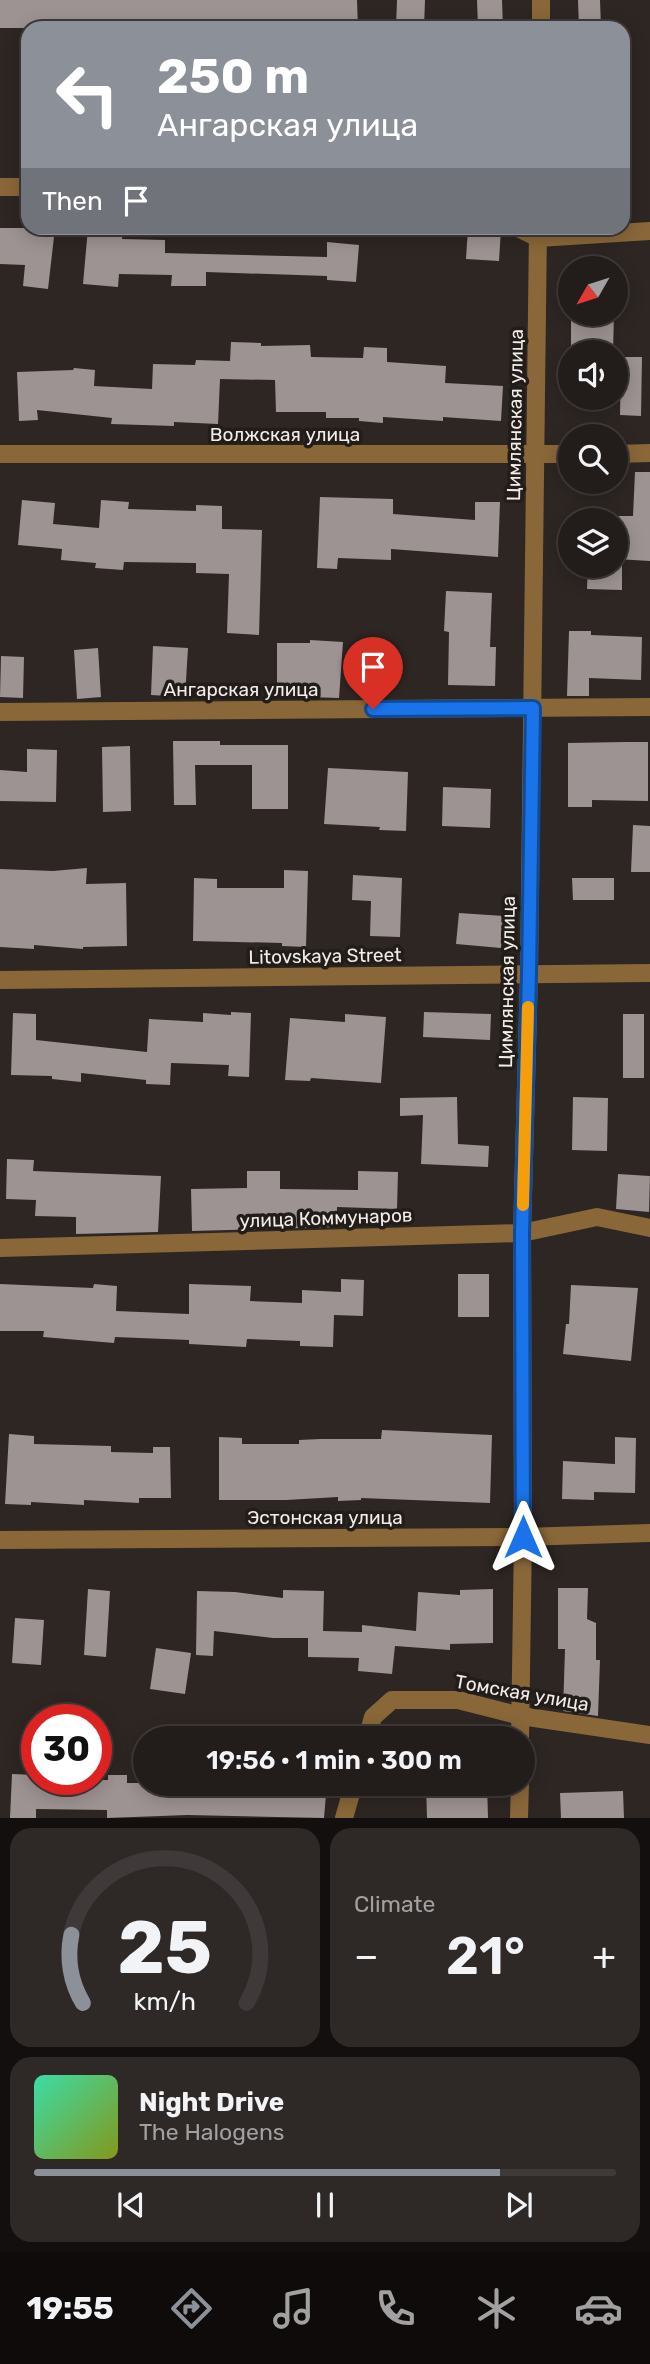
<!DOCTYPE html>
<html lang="en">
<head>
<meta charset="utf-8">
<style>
  :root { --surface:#221c1a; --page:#2e2927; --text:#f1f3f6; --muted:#a2a1a2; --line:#3f3a39; --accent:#8c9099 }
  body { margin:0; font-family:Rubik,sans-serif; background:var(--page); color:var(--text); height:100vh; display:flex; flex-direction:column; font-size:26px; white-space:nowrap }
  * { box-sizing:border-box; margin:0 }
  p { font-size:23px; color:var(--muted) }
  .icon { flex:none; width:38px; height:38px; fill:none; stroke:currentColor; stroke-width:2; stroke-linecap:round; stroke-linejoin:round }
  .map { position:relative; height:1818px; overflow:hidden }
  .sheet { display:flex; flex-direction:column; gap:10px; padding:10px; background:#130f0e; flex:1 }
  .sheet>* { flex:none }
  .top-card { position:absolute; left:21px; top:21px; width:609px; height:214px; border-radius:21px; box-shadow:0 4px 18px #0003,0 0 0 2px var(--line); background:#8c9099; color:#fff; overflow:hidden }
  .needle { width:46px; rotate:231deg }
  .fabs { position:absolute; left:558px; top:256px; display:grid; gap:14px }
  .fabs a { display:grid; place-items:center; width:70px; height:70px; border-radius:50%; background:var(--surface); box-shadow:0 4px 18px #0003,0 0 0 2px var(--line); font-size:35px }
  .speed { position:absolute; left:21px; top:1704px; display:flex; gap:14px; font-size:35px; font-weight:700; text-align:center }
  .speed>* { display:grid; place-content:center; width:91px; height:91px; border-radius:50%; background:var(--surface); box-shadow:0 4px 18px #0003,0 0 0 2px var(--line); line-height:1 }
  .speed .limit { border:10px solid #d22; background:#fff; color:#111 }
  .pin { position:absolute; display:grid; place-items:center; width:60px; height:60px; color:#fff; margin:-72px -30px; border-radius:50% 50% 50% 0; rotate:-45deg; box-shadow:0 0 7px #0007 }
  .pin .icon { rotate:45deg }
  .me { position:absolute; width:77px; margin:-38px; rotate:0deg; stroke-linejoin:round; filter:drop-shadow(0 0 5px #0008) }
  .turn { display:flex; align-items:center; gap:24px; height:147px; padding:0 21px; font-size:32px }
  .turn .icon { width:91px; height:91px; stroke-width:2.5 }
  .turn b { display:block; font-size:49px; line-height:60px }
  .then { display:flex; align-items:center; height:66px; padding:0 21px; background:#0003; gap:14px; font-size:26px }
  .big { font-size:52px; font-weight:600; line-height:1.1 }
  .sheet .tile { flex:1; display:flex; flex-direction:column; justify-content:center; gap:10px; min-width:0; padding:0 24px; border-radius:21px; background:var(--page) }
  .sheet .dial { align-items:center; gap:0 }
  .dial svg { height:182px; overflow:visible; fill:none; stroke:var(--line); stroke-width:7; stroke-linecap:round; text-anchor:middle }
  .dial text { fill:var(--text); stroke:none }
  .song { display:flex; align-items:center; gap:21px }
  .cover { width:84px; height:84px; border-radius:10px; background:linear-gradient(135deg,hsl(160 70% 55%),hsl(70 70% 35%)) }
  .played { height:7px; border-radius:4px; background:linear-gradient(90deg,var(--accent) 80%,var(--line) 80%) }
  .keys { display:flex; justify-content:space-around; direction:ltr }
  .heat { display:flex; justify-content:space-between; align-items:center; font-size:38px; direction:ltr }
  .sheet .tiles { flex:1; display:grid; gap:10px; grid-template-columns:1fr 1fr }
  .tile:last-child { grid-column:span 2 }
  .trip { position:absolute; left:133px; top:1726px; width:402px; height:70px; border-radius:35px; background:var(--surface); box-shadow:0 4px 18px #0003,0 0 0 2px var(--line); font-weight:600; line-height:70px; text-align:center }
  .tabs { display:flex; height:112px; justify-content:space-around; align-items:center; background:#0e0b0a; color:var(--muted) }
  .tabs .icon { width:49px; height:49px }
  .tabs .selected { color:var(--accent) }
  .tabs b { font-size:32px; color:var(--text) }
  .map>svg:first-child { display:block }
  .building { fill:#9d9392 }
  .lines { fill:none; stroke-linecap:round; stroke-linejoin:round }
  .street { stroke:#896739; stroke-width:18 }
  .route-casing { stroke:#114b97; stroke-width:18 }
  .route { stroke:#1a73e8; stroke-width:12 }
  .slow { stroke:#f59e0b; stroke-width:12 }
  .labels { text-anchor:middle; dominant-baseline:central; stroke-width:7; stroke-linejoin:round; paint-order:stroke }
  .street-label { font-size:19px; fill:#f2edeb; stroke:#231d19 }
</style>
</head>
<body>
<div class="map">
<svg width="650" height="1818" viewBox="0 0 650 1818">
  <rect width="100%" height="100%" fill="#2d2623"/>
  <g class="building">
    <path d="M 0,0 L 357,0 L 358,28 L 252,28 L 193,24 L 193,28 L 0,28 Z"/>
    <path d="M 397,0 L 425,0 L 424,28 L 396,28 Z"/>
    <path d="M 477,0 L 502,0 L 503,28 L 478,28 Z"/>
    <path d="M 578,0 L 600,0 L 601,28 L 579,28 Z"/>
    <path d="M 0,228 L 55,228 L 48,289 L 23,286 L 25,265 L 0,264 Z"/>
    <path d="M 88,228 L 123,228 L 122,239 L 165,240 L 165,253 L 327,257 L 327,242 L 359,245 L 356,282 L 327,280 L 327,276 L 206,272 L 206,286 L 171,286 L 172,275 L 119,274 L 118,287 L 83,284 Z"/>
    <path d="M 468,228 L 501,229 L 499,261 L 466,259 Z"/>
    <path d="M 571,313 L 614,313 L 613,352 L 571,352 Z"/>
    <path d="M 231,342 L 261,343 L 261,346 L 310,345 L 311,357 L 363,358 L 364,347 L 387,348 L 387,362 L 446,366 L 445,383 L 503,386 L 501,421 L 443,417 L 443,421 L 383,417 L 383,423 L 359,421 L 359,418 L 326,418 L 326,412 L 276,412 L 275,380 L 220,379 L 218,424 L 174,422 L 174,426 L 111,424 L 112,418 L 37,410 L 38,420 L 19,421 L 17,372 L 73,370 L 74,368 L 95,370 L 94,386 L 152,389 L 153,364 L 195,365 L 196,360 L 230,361 Z"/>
    <path d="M 621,357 L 642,357 L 641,416 L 620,415 Z"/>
    <path d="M 635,472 L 650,472 L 650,561 L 616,559 L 616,516 L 633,516 Z"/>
    <path d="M 320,497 L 393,499 L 393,514 L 475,520 L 475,502 L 500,502 L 498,557 L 391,549 L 391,560 L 338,558 L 337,569 L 317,568 Z"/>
    <path d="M 22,500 L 55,503 L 53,524 L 99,528 L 101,500 L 129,502 L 128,509 L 196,511 L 196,505 L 222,506 L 222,529 L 262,530 L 259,635 L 227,633 L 229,574 L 196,573 L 196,563 L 124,562 L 123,570 L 95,568 L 96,563 L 61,560 L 62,549 L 18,545 Z"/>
    <path d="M 588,565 L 622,565 L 622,590 L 587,589 Z"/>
    <path d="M 446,591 L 492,593 L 490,647 L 496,647 L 495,686 L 448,685 L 449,632 L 444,631 Z"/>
    <path d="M 569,631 L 591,631 L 591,635 L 642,637 L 641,680 L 589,678 L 589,696 L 567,696 Z"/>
    <path d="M 310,640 L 343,642 L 339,698 L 277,696 L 277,643 L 310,643 Z"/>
    <path d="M 153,646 L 188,648 L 185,697 L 151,695 Z"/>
    <path d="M 98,648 L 101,697 L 77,699 L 74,650 Z"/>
    <path d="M 1,656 L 24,657 L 23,698 L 0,697 Z"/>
    <path d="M 173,741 L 220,741 L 220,745 L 288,745 L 288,809 L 252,809 L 252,765 L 195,765 L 196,805 L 174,805 Z"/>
    <path d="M 625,742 L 648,742 L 648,801 L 592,800 L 592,807 L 568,807 L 568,743 Z"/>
    <path d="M 130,746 L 131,811 L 103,812 L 102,747 Z"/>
    <path d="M 27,749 L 57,750 L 56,802 L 0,801 L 0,770 L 27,772 Z"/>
    <path d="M 328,768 L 408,772 L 406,831 L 379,830 L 380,827 L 324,824 Z"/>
    <path d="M 443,787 L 491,789 L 490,828 L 442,826 Z"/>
    <path d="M 633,825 L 650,826 L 650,872 L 631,872 Z"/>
    <path d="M 87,868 L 86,884 L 126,883 L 127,946 L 83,947 L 83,949 L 34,945 L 34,949 L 0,947 L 0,869 L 53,871 Z"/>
    <path d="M 284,870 L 308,871 L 306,947 L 282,946 L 282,943 L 193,941 L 194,878 L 217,879 L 217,888 L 284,888 Z"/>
    <path d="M 353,875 L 402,878 L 400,937 L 370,936 L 371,901 L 352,900 Z"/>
    <path d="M 572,878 L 614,878 L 614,900 L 573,900 Z"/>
    <path d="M 459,913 L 504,916 L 501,948 L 456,944 Z"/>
    <path d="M 231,1012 L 251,1013 L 249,1077 L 228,1076 L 229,1065 L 171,1063 L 170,1085 L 146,1084 L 146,1080 L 81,1073 L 81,1082 L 52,1079 L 52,1076 L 11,1075 L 13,1013 L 36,1014 L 36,1040 L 147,1052 L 149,1019 L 203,1022 L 203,1013 L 231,1015 Z"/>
    <path d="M 424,1012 L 491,1014 L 490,1040 L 423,1037 Z"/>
    <path d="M 345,1014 L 386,1017 L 381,1083 L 311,1078 L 310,1081 L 285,1080 L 290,1018 L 345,1022 Z"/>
    <rect x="623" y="1014" width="21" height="64"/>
    <path d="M 457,1097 L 458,1144 L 489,1146 L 488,1167 L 421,1164 L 423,1115 L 400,1116 L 400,1098 Z"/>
    <path d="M 573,1097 L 608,1098 L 607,1151 L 572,1150 Z"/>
    <path d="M 7,1159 L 34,1160 L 33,1171 L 161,1176 L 158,1232 L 76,1234 L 76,1217 L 35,1216 L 36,1200 L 6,1199 Z"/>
    <path d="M 247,1171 L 280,1171 L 280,1189 L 358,1190 L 358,1171 L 398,1172 L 397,1209 L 337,1207 L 337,1227 L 192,1231 L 191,1189 L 247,1188 Z"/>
    <path d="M 618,1174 L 650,1176 L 649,1212 L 616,1209 Z"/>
    <rect x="458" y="1274" width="31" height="43"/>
    <path d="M 341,1279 L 364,1280 L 363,1316 L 334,1315 L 333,1347 L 300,1346 L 300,1341 L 247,1339 L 246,1347 L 189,1344 L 189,1340 L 115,1337 L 114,1343 L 43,1337 L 44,1331 L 0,1331 L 0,1284 L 93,1288 L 94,1284 L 117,1286 L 116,1311 L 189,1314 L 189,1284 L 251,1286 L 250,1301 L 302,1303 L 302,1290 L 341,1292 Z"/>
    <path d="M 571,1285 L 638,1288 L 631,1361 L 563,1354 L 566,1324 L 569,1324 Z"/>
    <path d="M 382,1430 L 492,1435 L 490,1503 L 361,1498 L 361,1500 L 338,1501 L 338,1497 L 286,1500 L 219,1500 L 219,1437 L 242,1438 L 242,1444 L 299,1444 L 299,1440 L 320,1439 L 381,1439 Z"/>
    <path d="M 9,1434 L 34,1436 L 34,1444 L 111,1446 L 111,1452 L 153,1453 L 153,1447 L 170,1447 L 171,1498 L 139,1498 L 139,1503 L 84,1500 L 84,1505 L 31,1502 L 31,1505 L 5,1504 Z"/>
    <path d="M 615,1437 L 636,1438 L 635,1493 L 594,1492 L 594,1500 L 562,1499 L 563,1461 L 615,1464 Z"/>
    <path d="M 558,1588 L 588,1588 L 587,1619 L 596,1623 L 596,1660 L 600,1660 L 598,1716 L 563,1711 L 565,1649 L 558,1649 Z"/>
    <path d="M 88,1589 L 110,1591 L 106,1657 L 84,1655 Z"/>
    <path d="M 493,1589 L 493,1643 L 450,1644 L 450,1650 L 395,1646 L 392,1674 L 358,1671 L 359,1658 L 308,1657 L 308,1638 L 273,1638 L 214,1631 L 213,1656 L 196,1655 L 197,1591 L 235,1592 L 283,1598 L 283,1590 L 324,1591 L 323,1631 L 362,1632 L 362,1625 L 416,1631 L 418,1592 L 460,1595 L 460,1590 Z"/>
    <path d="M 15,1618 L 44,1620 L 41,1665 L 12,1663 Z"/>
    <path d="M 156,1648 L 191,1653 L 185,1694 L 150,1689 Z"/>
    <path d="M 12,1774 L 37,1775 L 37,1780 L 108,1780 L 108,1775 L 127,1775 L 127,1783 L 327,1783 L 324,1818 L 187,1815 L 107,1818 L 107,1810 L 36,1809 L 36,1818 L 10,1818 Z"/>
    <path d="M 426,1783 L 487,1783 L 488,1818 L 427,1818 Z"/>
    <path d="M 623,1791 L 624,1818 L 561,1818 L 560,1793 Z"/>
  </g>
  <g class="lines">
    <g class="street">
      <path d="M 541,28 L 541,0"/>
      <path d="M 0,187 L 28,187"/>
      <path d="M 518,228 L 538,238 L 650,231"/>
      <path d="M 0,454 L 570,454"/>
      <path d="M 616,454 L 650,453"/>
      <path d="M 0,712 L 650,707"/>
      <path d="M 0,980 L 650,973"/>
      <path d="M 0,1248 L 522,1233 L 597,1217 L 650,1228"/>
      <path d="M 0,1540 L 523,1537 L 650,1533"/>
      <path d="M 367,1738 L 373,1717 L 392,1700 L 458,1700 L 521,1716 L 650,1735"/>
      <path d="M 520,1738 L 523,1537 L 522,1233 L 529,974 L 538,228"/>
      <path d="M 344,1818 L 354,1783"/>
      <path d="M 519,1818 L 520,1783"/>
    </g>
  </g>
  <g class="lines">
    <g class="route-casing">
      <path id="route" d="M 373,709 L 533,708 L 529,974 L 522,1233 L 523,1537"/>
    </g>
    <use href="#route" class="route"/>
    <path class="slow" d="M 523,1205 L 528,1007"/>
  </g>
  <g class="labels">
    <g class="street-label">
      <text transform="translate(515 415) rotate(-89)">Цимлянская улица</text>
      <text x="285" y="434">Волжская улица</text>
      <text x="241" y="689">Ангарская улица</text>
      <text transform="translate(325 956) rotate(-1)">Litovskaya Street</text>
      <text transform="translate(507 982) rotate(-89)">Цимлянская улица</text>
      <text transform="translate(326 1218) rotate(-2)">улица Коммунаров</text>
      <text x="325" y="1517">Эстонская улица</text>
      <text transform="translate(522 1693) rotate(10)">Томская улица</text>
    </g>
  </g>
</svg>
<div class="fabs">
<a><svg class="needle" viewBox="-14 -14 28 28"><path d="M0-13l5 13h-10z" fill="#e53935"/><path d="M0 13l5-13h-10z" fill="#a2a1a2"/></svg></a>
<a><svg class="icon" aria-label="sound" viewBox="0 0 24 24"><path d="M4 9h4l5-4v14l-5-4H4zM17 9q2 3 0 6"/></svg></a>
<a><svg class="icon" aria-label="search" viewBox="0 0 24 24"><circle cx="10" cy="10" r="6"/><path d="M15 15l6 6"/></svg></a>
<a><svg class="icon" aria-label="layers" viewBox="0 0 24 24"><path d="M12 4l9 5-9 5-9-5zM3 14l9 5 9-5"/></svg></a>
</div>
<div class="speed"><div class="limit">30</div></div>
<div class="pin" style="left:373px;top:709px;background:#d93025"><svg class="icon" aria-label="arrive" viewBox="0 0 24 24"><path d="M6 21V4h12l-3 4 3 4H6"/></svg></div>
<svg class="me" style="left:523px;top:1537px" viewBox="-20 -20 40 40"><path d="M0-17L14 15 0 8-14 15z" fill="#1a73e8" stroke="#fff" stroke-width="4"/></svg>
<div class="trip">19:56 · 1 min · 300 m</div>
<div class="top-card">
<div class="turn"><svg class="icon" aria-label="left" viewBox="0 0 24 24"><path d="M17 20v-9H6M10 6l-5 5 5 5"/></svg><div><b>250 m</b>Ангарская улица</div></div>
<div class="then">Then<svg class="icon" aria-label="arrive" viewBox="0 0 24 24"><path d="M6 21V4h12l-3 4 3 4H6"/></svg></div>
</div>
</div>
<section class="sheet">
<div class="tiles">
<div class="tile dial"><svg viewBox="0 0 100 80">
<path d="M14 69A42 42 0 1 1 86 69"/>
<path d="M14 69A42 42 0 0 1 9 39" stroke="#8c9099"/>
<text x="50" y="56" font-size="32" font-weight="700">25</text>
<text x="50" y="72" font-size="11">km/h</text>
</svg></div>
<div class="tile"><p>Climate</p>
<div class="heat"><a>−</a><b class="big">21°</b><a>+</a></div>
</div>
<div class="tile">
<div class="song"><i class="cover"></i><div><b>Night Drive</b><p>The Halogens</p></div></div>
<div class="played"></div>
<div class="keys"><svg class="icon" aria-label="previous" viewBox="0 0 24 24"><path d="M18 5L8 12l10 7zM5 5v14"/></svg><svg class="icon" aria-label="pause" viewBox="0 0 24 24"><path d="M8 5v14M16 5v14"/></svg><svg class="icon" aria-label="next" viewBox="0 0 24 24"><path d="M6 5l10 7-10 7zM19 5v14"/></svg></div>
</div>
</div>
</section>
<nav class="tabs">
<b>19:55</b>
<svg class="icon selected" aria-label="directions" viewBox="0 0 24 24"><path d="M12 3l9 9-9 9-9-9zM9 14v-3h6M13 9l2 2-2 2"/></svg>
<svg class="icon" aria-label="music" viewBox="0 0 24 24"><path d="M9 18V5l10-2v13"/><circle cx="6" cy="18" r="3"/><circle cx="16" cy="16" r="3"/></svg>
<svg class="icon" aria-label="phone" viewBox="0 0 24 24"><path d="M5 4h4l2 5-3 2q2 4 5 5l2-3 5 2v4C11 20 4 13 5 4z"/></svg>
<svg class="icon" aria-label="climate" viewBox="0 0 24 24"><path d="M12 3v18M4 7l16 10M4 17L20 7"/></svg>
<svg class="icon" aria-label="car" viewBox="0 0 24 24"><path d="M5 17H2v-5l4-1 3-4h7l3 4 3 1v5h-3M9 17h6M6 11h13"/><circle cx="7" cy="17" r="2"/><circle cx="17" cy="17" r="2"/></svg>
</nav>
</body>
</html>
